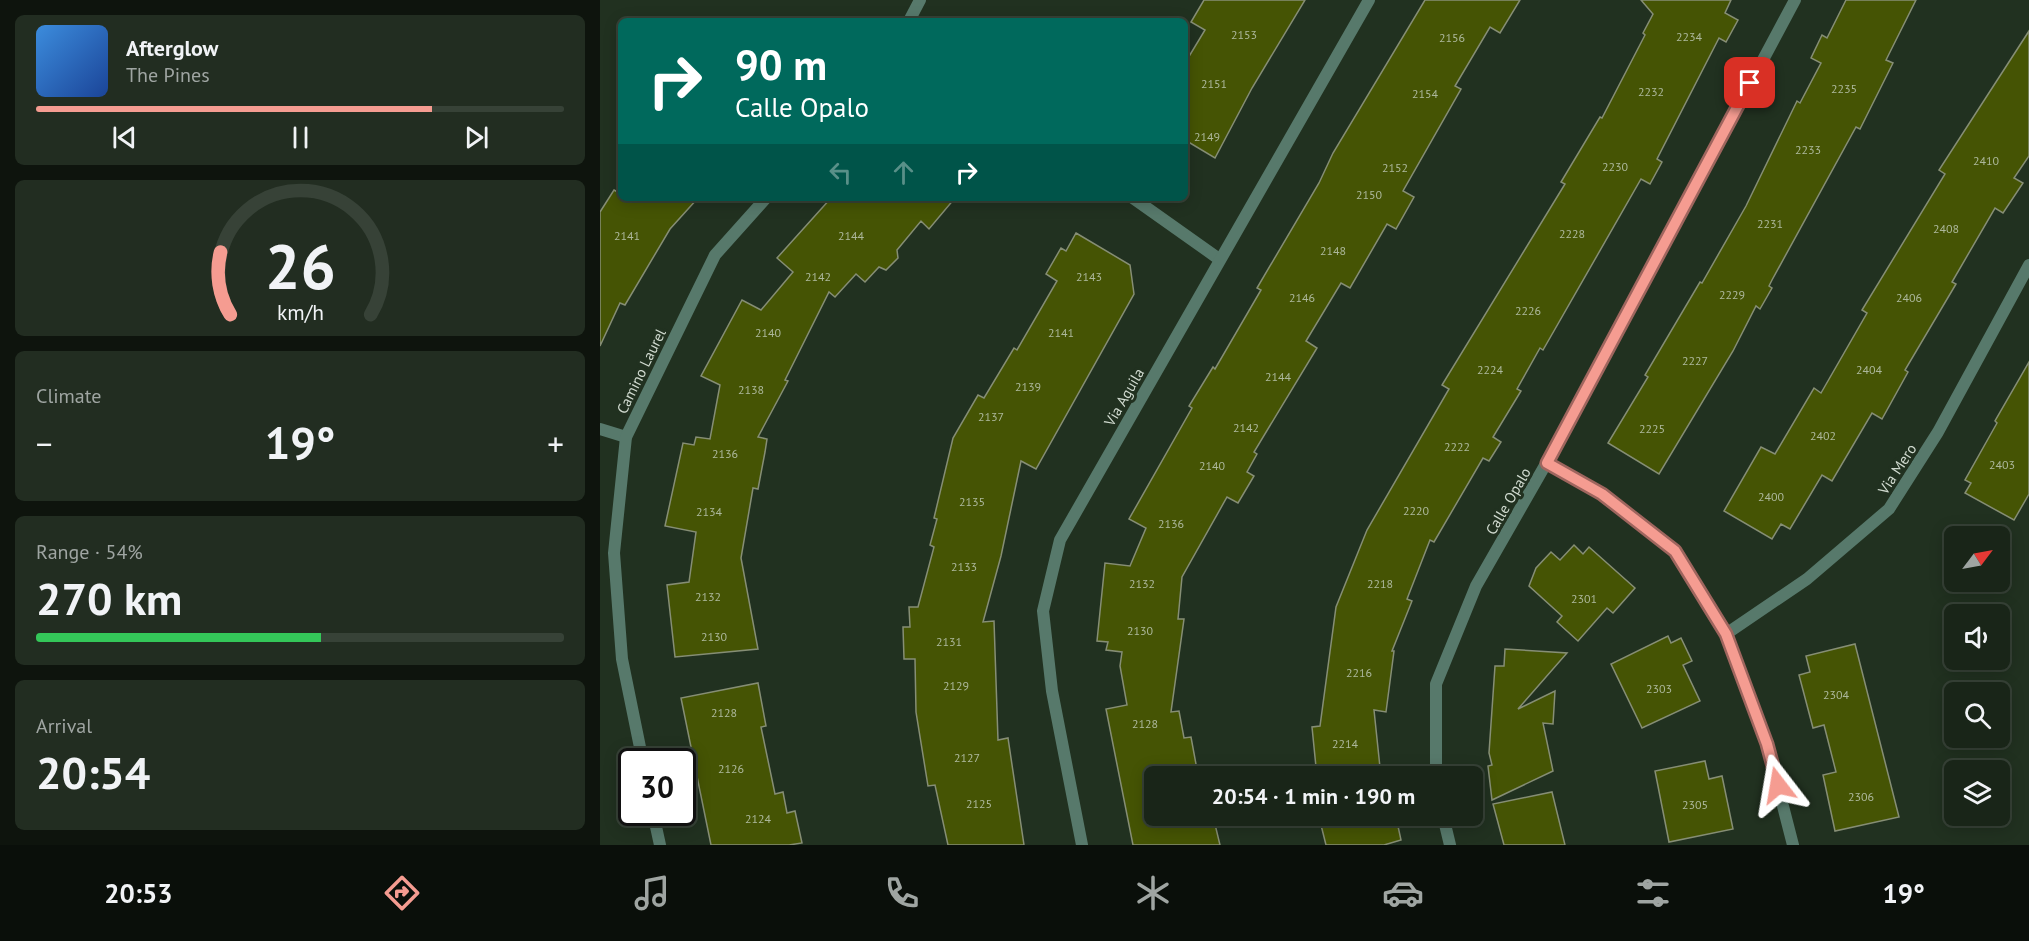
<!DOCTYPE html>
<html lang="en">
<head>
<meta charset="utf-8">
<style>
  :root { --surface:#192518; --page:#222d21; --text:#f1f3f6; --muted:#9fa5a2; --line:#374237; --accent:#f59c91 }
  body { margin:0; font-family:"PT Sans",sans-serif; background:var(--page); color:var(--text); height:100vh; display:flex; flex-direction:column; font-size:22px; white-space:nowrap }
  * { box-sizing:border-box; margin:0 }
  p { font-size:20px; color:var(--muted) }
  .icon { flex:none; width:33px; height:33px; fill:none; stroke:currentColor; stroke-width:2; stroke-linecap:round; stroke-linejoin:round }
  .map { position:relative; flex:1; overflow:hidden }
  .panel { display:flex; flex-direction:column; gap:15px; padding:15px; background:#0e140d; width:600px }
  .panel>* { flex:none }
  .banner { position:absolute; left:18px; top:18px; width:570px; height:183px; border-radius:9px; box-shadow:0 3px 15px #0003,0 0 0 2px var(--line); background:#00695c; color:#fff; overflow:hidden }
  .needle { width:39px; rotate:58deg }
  .tools { position:absolute; left:1344px; top:526px; display:grid; gap:12px }
  .tools a { display:grid; place-items:center; width:66px; height:66px; border-radius:9px; background:var(--surface); box-shadow:0 3px 15px #0003,0 0 0 2px var(--line); font-size:30px }
  .speed { position:absolute; left:18px; top:748px; display:flex; gap:12px; font-size:30px; font-weight:700; text-align:center }
  .speed>* { display:grid; place-content:center; width:78px; height:78px; border-radius:50%; background:var(--surface); box-shadow:0 3px 15px #0003,0 0 0 2px var(--line); line-height:1 }
  .speed .limit { border:3px solid #111; border-radius:9px; background:#fff; color:#111 }
  .pin { position:absolute; display:grid; place-items:center; width:51px; height:51px; color:#fff; margin:-26px; border-radius:12px; box-shadow:0 3px 9px #0006 }
  .me { position:absolute; width:66px; margin:-33px; rotate:346deg; stroke-linejoin:round; filter:drop-shadow(0 0 4px #0008) }
  .turn { display:flex; align-items:center; gap:21px; height:126px; padding:0 18px; font-size:27px }
  .turn .icon { width:78px; height:78px; stroke-width:2.5 }
  .turn b { display:block; font-size:42px; line-height:51px }
  .lanes { display:flex; align-items:center; height:57px; padding:0 18px; background:#0003; justify-content:center; gap:30px; direction:ltr }
  .lanes .off { opacity:.35 }
  .big { font-size:45px; font-weight:700; line-height:1.1 }
  .panel .card { flex:1; display:flex; flex-direction:column; justify-content:center; gap:9px; min-width:0; padding:0 21px; border-radius:9px; background:var(--page) }
  .panel .dial { align-items:center; gap:0 }
  .dial svg { height:156px; overflow:visible; fill:none; stroke:var(--line); stroke-width:7; stroke-linecap:round; text-anchor:middle }
  .dial text { fill:var(--text); stroke:none }
  .song { display:flex; align-items:center; gap:18px }
  .cover { width:72px; height:72px; border-radius:9px; background:linear-gradient(135deg,hsl(210 70% 55%),hsl(220 70% 35%)) }
  .played { height:6px; border-radius:3px; background:linear-gradient(90deg,var(--accent) 75%,var(--line) 75%) }
  .keys { display:flex; justify-content:space-around; direction:ltr }
  .heat { display:flex; justify-content:space-between; align-items:center; font-size:33px; direction:ltr }
  .charge { height:9px; border-radius:4px; background:linear-gradient(90deg,#34c759 54%,var(--line) 0) }
  .trip { position:absolute; left:544px; top:766px; width:339px; height:60px; border-radius:9px; background:var(--surface); box-shadow:0 3px 15px #0003,0 0 0 2px var(--line); font-weight:700; line-height:60px; text-align:center }
  .dock { display:flex; height:96px; justify-content:space-around; align-items:center; background:#0a0f0a; color:var(--muted) }
  .dock .icon { width:42px; height:42px }
  .dock .current { color:var(--accent) }
  .dock b { font-size:27px; color:var(--text) }
  main { display:flex; flex:1; min-height:0 }
  .map>svg:first-child { display:block }
  .building { fill:#455404; stroke:#868e75; stroke-width:1.5 }
  .lines { fill:none; stroke-linecap:round; stroke-linejoin:round }
  .minor { stroke:#57796b; stroke-width:12 }
  .route-casing { stroke:#9f655e; stroke-width:15 }
  .route { stroke:#f59c91; stroke-width:10 }
  .labels { text-anchor:middle; dominant-baseline:central; stroke-width:6; stroke-linejoin:round; paint-order:stroke }
  .number-label { font-size:12px; fill:#adb89c }
  .street-label { font-size:15px; fill:#d0dacf; stroke:#213120 }
</style>
</head>
<body>
<main>
<section class="panel">
<div class="card">
<div class="song"><i class="cover"></i><div><b>Afterglow</b><p>The Pines</p></div></div>
<div class="played"></div>
<div class="keys"><svg class="icon" aria-label="previous" viewBox="0 0 24 24"><path d="M18 5L8 12l10 7zM5 5v14"/></svg><svg class="icon" aria-label="pause" viewBox="0 0 24 24"><path d="M8 5v14M16 5v14"/></svg><svg class="icon" aria-label="next" viewBox="0 0 24 24"><path d="M6 5l10 7-10 7zM19 5v14"/></svg></div>
</div>
<div class="card dial"><svg viewBox="0 0 100 80">
<path d="M14 69A42 42 0 1 1 86 69"/>
<path d="M14 69A42 42 0 0 1 9 37" stroke="#f59c91"/>
<text x="50" y="56" font-size="32" font-weight="700">26</text>
<text x="50" y="72" font-size="11">km/h</text>
</svg></div>
<div class="card"><p>Climate</p>
<div class="heat"><a>−</a><b class="big">19°</b><a>+</a></div>
</div>
<div class="card"><p>Range · 54%</p><b class="big">270 km</b><div class="charge"></div></div>
<div class="card"><p>Arrival</p><b class="big">20:54</b></div>
</section>
<div class="map">
<svg width="1429" height="845" viewBox="0 0 1429 845">
  <rect width="100%" height="100%" fill="#213120"/>
  <g class="building">
    <path d="M 604,0 L 705,0 L 652,88 L 615,158 L 585,140 L 585,63 L 605,30 L 591,22 Z"/>
    <path d="M 825,0 L 920,0 L 900,33 L 890,27 L 855,86 L 861,89 L 803,191 L 814,197 L 796,229 L 787,224 L 750,288 L 741,283 L 706,341 L 717,348 L 654,452 L 657,454 L 647,472 L 654,476 L 638,503 L 627,497 L 582,577 L 578,619 L 584,619 L 571,712 L 579,711 L 584,738 L 591,737 L 598,775 L 555,777 L 555,816 L 613,816 L 620,845 L 533,845 L 506,709 L 527,705 L 520,666 L 522,652 L 506,650 L 508,642 L 497,641 L 505,563 L 530,566 L 546,528 L 529,519 L 592,408 L 589,406 L 613,367 L 615,369 L 661,290 L 657,288 L 719,183 L 733,153 Z"/>
    <path d="M 1041,0 L 1131,0 L 1125,13 L 1138,20 L 1126,42 L 1119,38 L 1057,159 L 1062,162 L 1050,184 L 1041,179 L 943,350 L 940,348 L 917,389 L 921,391 L 893,437 L 901,442 L 889,461 L 883,458 L 834,542 L 830,540 L 807,599 L 812,601 L 792,651 L 794,651 L 786,712 L 774,710 L 781,777 L 717,777 L 712,727 L 720,726 L 736,607 L 767,530 L 849,389 L 842,385 L 965,184 L 961,182 L 1000,117 L 1002,118 L 1045,35 L 1043,33 L 1053,14 Z"/>
    <path d="M 1246,0 L 1316,0 L 1286,60 L 1293,63 L 1260,129 L 1256,127 L 1172,280 L 1169,286 L 1172,288 L 1160,309 L 1156,306 L 1133,351 L 1059,474 L 1008,443 L 1048,377 L 1045,375 L 1100,282 L 1102,283 L 1146,206 L 1197,101 L 1200,103 L 1221,63 L 1211,58 L 1222,35 L 1227,38 Z"/>
    <path d="M 1429,31 L 1429,156 L 1414,178 L 1423,183 L 1403,213 L 1395,208 L 1352,282 L 1356,284 L 1305,370 L 1308,372 L 1282,419 L 1272,413 L 1232,481 L 1222,475 L 1190,529 L 1181,524 L 1172,539 L 1124,511 L 1161,447 L 1175,454 L 1214,388 L 1221,393 L 1267,313 L 1262,310 L 1345,174 L 1339,170 Z"/>
    <path d="M 14,190 L 21,194 L 21,198 L 98,198 L 70,229 L 25,305 L 20,303 L 0,346 L 0,212 Z"/>
    <path d="M 231,198 L 355,198 L 329,229 L 321,221 L 297,250 L 298,258 L 286,270 L 279,267 L 265,282 L 256,274 L 235,297 L 229,292 L 185,380 L 188,381 L 158,437 L 167,439 L 165,452 L 158,489 L 153,488 L 141,558 L 158,649 L 75,657 L 67,585 L 89,582 L 96,532 L 65,526 L 83,443 L 94,445 L 96,437 L 110,439 L 120,385 L 101,376 L 142,300 L 161,310 L 193,272 L 177,258 Z"/>
    <path d="M 476,233 L 530,265 L 534,294 L 436,469 L 421,461 L 401,556 L 383,622 L 394,621 L 398,740 L 408,738 L 424,845 L 348,845 L 335,785 L 328,786 L 316,712 L 315,659 L 304,659 L 303,627 L 310,627 L 309,607 L 318,607 L 334,547 L 330,545 L 337,519 L 334,518 L 353,438 L 378,395 L 384,398 L 414,348 L 417,350 L 457,281 L 446,274 L 461,248 L 466,251 Z"/>
    <path d="M 1429,362 L 1429,494 L 1414,520 L 1365,493 L 1371,483 L 1365,480 L 1397,423 L 1395,421 Z"/>
    <path d="M 974,545 L 983,554 L 989,547 L 1035,588 L 1013,613 L 1007,608 L 978,641 L 957,622 L 962,616 L 929,586 L 936,568 L 951,552 L 960,560 Z"/>
    <path d="M 1068,636 L 1071,643 L 1081,638 L 1092,661 L 1083,665 L 1100,701 L 1042,728 L 1011,664 Z"/>
    <path d="M 1255,644 L 1299,817 L 1235,831 L 1223,775 L 1236,772 L 1224,725 L 1213,728 L 1199,675 L 1210,672 L 1206,656 Z"/>
    <path d="M 905,649 L 967,653 L 918,709 L 955,691 L 953,724 L 943,723 L 953,771 L 892,800 L 888,766 L 892,765 L 889,753 L 895,666 L 904,666 Z"/>
    <path d="M 158,683 L 166,726 L 161,727 L 175,794 L 183,792 L 187,813 L 195,811 L 202,843 L 189,845 L 111,845 L 81,698 Z"/>
    <path d="M 1105,761 L 1109,779 L 1122,776 L 1133,829 L 1069,842 L 1055,771 Z"/>
    <path d="M 952,792 L 965,845 L 904,845 L 893,804 Z"/>
    <path d="M 759,816 L 796,817 L 801,840 L 784,845 L 726,845 L 721,825 Z"/>
  </g>
  <g class="lines">
    <g class="minor">
      <path d="M 309,21 L 320,0"/>
      <path d="M 533,198 L 619,259"/>
      <path d="M 0,429 L 26,437"/>
      <path d="M 947,463 L 1002,494 L 1075,551 L 1126,634 L 1167,744 L 1193,845"/>
      <path d="M 1126,634 L 1207,579 L 1289,509 L 1338,432 L 1429,265"/>
      <path d="M 43,762 L 22,659 L 14,553 L 26,437 L 115,255 L 166,198"/>
      <path d="M 836,777 L 836,684 L 876,586 L 963,434 L 1195,0"/>
      <path d="M 53,813 L 60,845"/>
      <path d="M 843,816 L 850,845"/>
      <path d="M 482,845 L 452,691 L 443,611 L 460,540 L 769,0"/>
    </g>
  </g>
  <g class="lines">
    <g class="route-casing">
      <path id="route" d="M 1150,83 L 947,463 L 1002,494 L 1075,551 L 1126,634 L 1167,744 L 1178,785"/>
    </g>
    <use href="#route" class="route"/>
  </g>
  <g class="labels">
    <g class="number-label">
      <text x="644" y="34">2153</text>
      <text x="1089" y="36">2234</text>
      <text x="852" y="37">2156</text>
      <text x="614" y="83">2151</text>
      <text x="1244" y="88">2235</text>
      <text x="1051" y="91">2232</text>
      <text x="825" y="93">2154</text>
      <text x="607" y="136">2149</text>
      <text x="1208" y="149">2233</text>
      <text x="1386" y="160">2410</text>
      <text x="1015" y="166">2230</text>
      <text x="795" y="167">2152</text>
      <text x="769" y="194">2150</text>
      <text x="1170" y="223">2231</text>
      <text x="1346" y="228">2408</text>
      <text x="972" y="233">2228</text>
      <text x="27" y="235">2141</text>
      <text x="251" y="235">2144</text>
      <text x="733" y="250">2148</text>
      <text x="218" y="276">2142</text>
      <text x="489" y="276">2143</text>
      <text x="1132" y="294">2229</text>
      <text x="702" y="297">2146</text>
      <text x="1309" y="297">2406</text>
      <text x="928" y="310">2226</text>
      <text x="168" y="332">2140</text>
      <text x="461" y="332">2141</text>
      <text x="1095" y="360">2227</text>
      <text x="890" y="369">2224</text>
      <text x="1269" y="369">2404</text>
      <text x="678" y="376">2144</text>
      <text x="428" y="386">2139</text>
      <text x="151" y="389">2138</text>
      <text x="391" y="416">2137</text>
      <text x="646" y="427">2142</text>
      <text x="1052" y="428">2225</text>
      <text x="1223" y="435">2402</text>
      <text x="857" y="446">2222</text>
      <text x="125" y="453">2136</text>
      <text x="1402" y="464">2403</text>
      <text x="612" y="465">2140</text>
      <text x="1171" y="496">2400</text>
      <text x="372" y="501">2135</text>
      <text x="816" y="510">2220</text>
      <text x="109" y="511">2134</text>
      <text x="571" y="523">2136</text>
      <text x="364" y="566">2133</text>
      <text x="542" y="583">2132</text>
      <text x="780" y="583">2218</text>
      <text x="108" y="596">2132</text>
      <text x="984" y="598">2301</text>
      <text x="540" y="630">2130</text>
      <text x="114" y="636">2130</text>
      <text x="349" y="641">2131</text>
      <text x="759" y="672">2216</text>
      <text x="356" y="685">2129</text>
      <text x="1059" y="688">2303</text>
      <text x="1236" y="694">2304</text>
      <text x="124" y="712">2128</text>
      <text x="545" y="723">2128</text>
      <text x="745" y="743">2214</text>
      <text x="367" y="757">2127</text>
      <text x="131" y="768">2126</text>
      <text x="1261" y="796">2306</text>
      <text x="379" y="803">2125</text>
      <text x="1095" y="804">2305</text>
      <text x="158" y="818">2124</text>
    </g>
    <g class="street-label">
      <text transform="translate(41 371) rotate(-64)">Camino Laurel</text>
      <text transform="translate(524 397) rotate(-60)">Via Aguila</text>
      <text transform="translate(1297 469) rotate(-57)">Via Mero</text>
      <text transform="translate(908 501) rotate(-60)">Calle Opalo</text>
    </g>
  </g>
</svg>
<div class="tools">
<a><svg class="needle" viewBox="-14 -14 28 28"><path d="M0-13l5 13h-10z" fill="#e53935"/><path d="M0 13l5-13h-10z" fill="#9fa5a2"/></svg></a>
<a><svg class="icon" aria-label="sound" viewBox="0 0 24 24"><path d="M4 9h4l5-4v14l-5-4H4zM17 9q2 3 0 6"/></svg></a>
<a><svg class="icon" aria-label="search" viewBox="0 0 24 24"><circle cx="10" cy="10" r="6"/><path d="M15 15l6 6"/></svg></a>
<a><svg class="icon" aria-label="layers" viewBox="0 0 24 24"><path d="M12 4l9 5-9 5-9-5zM3 14l9 5 9-5"/></svg></a>
</div>
<div class="speed"><div class="limit">30</div></div>
<div class="pin" style="left:1150px;top:83px;background:#d93025"><svg class="icon" aria-label="arrive" viewBox="0 0 24 24"><path d="M6 21V4h12l-3 4 3 4H6"/></svg></div>
<svg class="me" style="left:1178px;top:785px" viewBox="-20 -20 40 40"><path d="M0-17L14 15 0 8-14 15z" fill="#f59c91" stroke="#fff" stroke-width="4"/></svg>
<div class="trip">20:54 · 1 min · 190 m</div>
<div class="banner">
<div class="turn"><svg class="icon" aria-label="right" viewBox="0 0 24 24"><path d="M7 20v-9h11M14 6l5 5-5 5"/></svg><div><b>90 m</b>Calle Opalo</div></div>
<div class="lanes"><svg class="icon off" aria-label="left" viewBox="0 0 24 24"><path d="M17 20v-9H6M10 6l-5 5 5 5"/></svg><svg class="icon off" aria-label="ahead" viewBox="0 0 24 24"><path d="M12 20V5M6 11l6-6 6 6"/></svg><svg class="icon" aria-label="right" viewBox="0 0 24 24"><path d="M7 20v-9h11M14 6l5 5-5 5"/></svg></div>
</div>
</div>
</main>
<nav class="dock">
<b>20:53</b>
<svg class="icon current" aria-label="directions" viewBox="0 0 24 24"><path d="M12 3l9 9-9 9-9-9zM9 14v-3h6M13 9l2 2-2 2"/></svg>
<svg class="icon" aria-label="music" viewBox="0 0 24 24"><path d="M9 18V5l10-2v13"/><circle cx="6" cy="18" r="3"/><circle cx="16" cy="16" r="3"/></svg>
<svg class="icon" aria-label="phone" viewBox="0 0 24 24"><path d="M5 4h4l2 5-3 2q2 4 5 5l2-3 5 2v4C11 20 4 13 5 4z"/></svg>
<svg class="icon" aria-label="climate" viewBox="0 0 24 24"><path d="M12 3v18M4 7l16 10M4 17L20 7"/></svg>
<svg class="icon" aria-label="car" viewBox="0 0 24 24"><path d="M5 17H2v-5l4-1 3-4h7l3 4 3 1v5h-3M9 17h6M6 11h13"/><circle cx="7" cy="17" r="2"/><circle cx="17" cy="17" r="2"/></svg>
<svg class="icon" aria-label="filters" viewBox="0 0 24 24"><path d="M4 7h16M4 17h16"/><circle cx="9" cy="7" r="2"/><circle cx="15" cy="17" r="2"/></svg>
<b>19°</b>
</nav>
</body>
</html>
